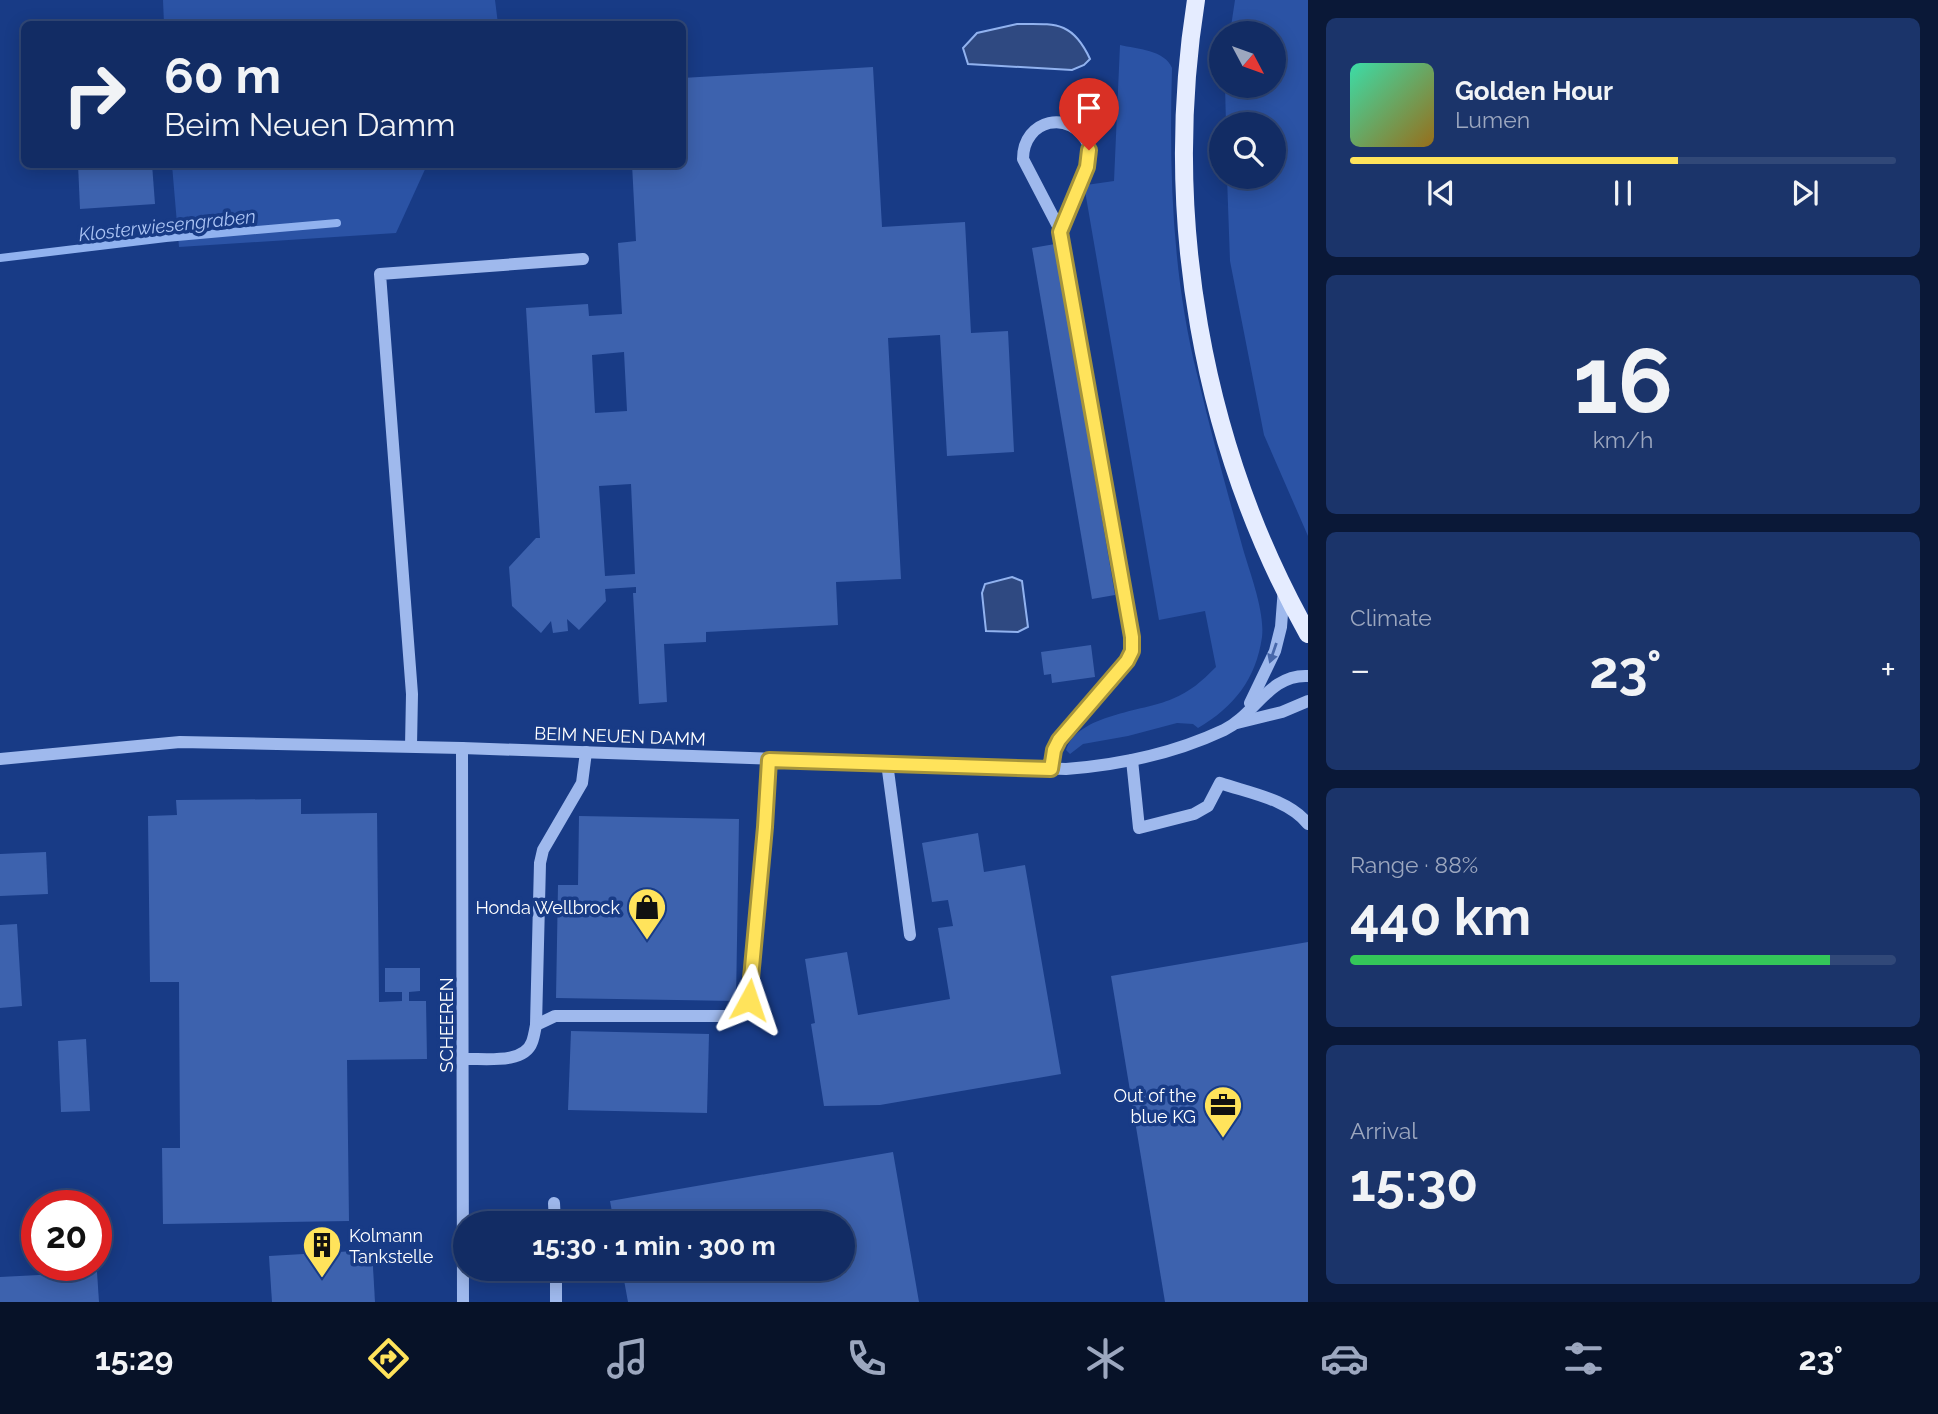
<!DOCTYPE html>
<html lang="en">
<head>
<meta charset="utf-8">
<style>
  :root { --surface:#122c64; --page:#1b346a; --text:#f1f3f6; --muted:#9ca7bf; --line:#314878; --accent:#ffe35b }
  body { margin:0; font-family:Raleway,sans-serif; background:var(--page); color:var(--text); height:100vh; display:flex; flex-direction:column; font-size:26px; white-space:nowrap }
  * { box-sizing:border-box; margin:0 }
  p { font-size:23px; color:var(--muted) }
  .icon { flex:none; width:38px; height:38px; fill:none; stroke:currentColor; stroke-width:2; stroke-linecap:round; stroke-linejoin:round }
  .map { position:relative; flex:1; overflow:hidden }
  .side { display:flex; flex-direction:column; gap:18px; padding:18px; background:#0a1837; width:630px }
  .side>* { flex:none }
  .banner { position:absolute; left:21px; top:21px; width:665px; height:147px; border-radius:10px; box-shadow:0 4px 18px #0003,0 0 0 2px var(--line); background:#122c64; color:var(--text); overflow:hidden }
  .needle { width:46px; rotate:131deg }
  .fabs { position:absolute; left:1209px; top:21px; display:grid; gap:14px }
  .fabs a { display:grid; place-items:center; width:77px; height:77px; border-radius:50%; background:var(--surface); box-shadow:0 4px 18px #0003,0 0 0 2px var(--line); font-size:35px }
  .speed { position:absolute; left:21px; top:1190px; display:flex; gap:14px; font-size:35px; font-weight:700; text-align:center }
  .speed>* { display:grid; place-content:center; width:91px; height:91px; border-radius:50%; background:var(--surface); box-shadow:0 4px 18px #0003,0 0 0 2px var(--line); line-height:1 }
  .speed .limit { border:10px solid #d22; background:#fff; color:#111 }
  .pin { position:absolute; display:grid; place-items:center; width:60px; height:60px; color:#fff; margin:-72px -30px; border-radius:50% 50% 50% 0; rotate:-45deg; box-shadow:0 0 7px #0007 }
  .pin .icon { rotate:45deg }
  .me { position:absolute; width:77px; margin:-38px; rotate:5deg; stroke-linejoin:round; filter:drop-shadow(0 0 5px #0008) }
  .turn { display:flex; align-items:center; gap:24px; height:147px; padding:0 28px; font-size:32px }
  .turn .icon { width:91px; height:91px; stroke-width:2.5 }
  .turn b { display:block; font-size:49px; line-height:60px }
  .big { font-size:52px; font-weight:700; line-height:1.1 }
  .side .tile { flex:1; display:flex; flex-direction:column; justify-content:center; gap:10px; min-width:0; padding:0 24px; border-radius:10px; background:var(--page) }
  .side .dial { align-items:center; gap:0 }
  .dial b { font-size:91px; line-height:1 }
  .song { display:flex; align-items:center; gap:21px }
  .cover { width:84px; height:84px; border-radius:10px; background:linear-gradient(135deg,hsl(160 70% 55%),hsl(40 70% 35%)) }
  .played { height:7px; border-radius:4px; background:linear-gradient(90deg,var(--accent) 60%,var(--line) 60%) }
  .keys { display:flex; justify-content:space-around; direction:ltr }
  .heat { display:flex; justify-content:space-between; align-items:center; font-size:38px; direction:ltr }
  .charge { height:10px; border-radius:5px; background:linear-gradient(90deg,#34c759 88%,var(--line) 0) }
  .trip { position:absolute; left:453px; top:1211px; width:402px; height:70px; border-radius:35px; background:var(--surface); box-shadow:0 4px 18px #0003,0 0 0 2px var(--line); font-weight:700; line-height:70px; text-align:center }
  .dock { display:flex; height:112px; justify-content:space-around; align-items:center; background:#071228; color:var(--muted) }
  .dock .icon { width:49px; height:49px }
  .dock .active { color:var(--accent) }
  .dock b { font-size:32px; color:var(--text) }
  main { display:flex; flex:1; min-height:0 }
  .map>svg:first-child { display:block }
  .green { fill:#2b53a5 }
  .water { fill:#2f4981; stroke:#91b2ef; stroke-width:2 }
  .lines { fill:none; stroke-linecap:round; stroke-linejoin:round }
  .stream { stroke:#91b2ef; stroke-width:8 }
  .building { fill:#3d62ae; fill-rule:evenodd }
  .minor { stroke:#9fb9ed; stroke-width:12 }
  .major { stroke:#e5ecff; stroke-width:18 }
  .oneway { fill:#4767aa }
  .route-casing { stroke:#a6943b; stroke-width:18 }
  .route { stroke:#ffe35b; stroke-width:12 }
  .labels { text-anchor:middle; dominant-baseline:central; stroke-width:7; stroke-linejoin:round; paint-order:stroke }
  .street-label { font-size:18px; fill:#fff; stroke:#183b86 }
  .poi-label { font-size:18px; fill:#fff; stroke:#183b86; text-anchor:end }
  .water-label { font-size:19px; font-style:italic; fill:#aac3f4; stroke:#183b86 }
</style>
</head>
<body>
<main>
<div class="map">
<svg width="1308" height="1302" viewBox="0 0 1308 1302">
  <rect width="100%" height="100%" fill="#183b86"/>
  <g class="green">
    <path d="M 163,0 L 495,0 L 498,24 L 164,24 Z"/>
    <path d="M 1235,0 L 1308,0 L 1308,536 L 1264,435 L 1230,261 L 1227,177 L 1274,177 L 1274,124 L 1226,124 L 1225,86 L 1274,86 L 1274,33 L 1230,33 Z"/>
    <path d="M 1120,45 C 1137,49 1165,50 1172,68 C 1169,170 1172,274 1197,374 C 1211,433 1227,491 1243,549 C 1250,573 1265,612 1262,637 C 1256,679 1234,707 1198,728 L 1193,724 L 1177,723 L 1128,736 L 1083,744 L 1070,754 L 1066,750 C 1078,714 1142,712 1172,699 C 1191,691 1201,682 1216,667 L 1205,611 L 1159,620 L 1085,191 L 1086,185 L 1114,181 Z"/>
    <path d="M 172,165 L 172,164 L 427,165 L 396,233 L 179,247 Z"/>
  </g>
  <g class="water">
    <path d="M 1017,24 C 1054,24 1072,20 1090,59 L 1084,65 L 1072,70 L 968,64 L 963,48 L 977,33 Z"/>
    <path d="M 1012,577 L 1022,581 L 1028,627 L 1018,632 L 986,631 L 982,593 L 985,584 Z"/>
  </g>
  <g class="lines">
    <path class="stream" d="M 0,258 L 166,238 L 337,223"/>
  </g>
  <g class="building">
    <path d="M 873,67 L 882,227 L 965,222 L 971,333 L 1008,331 L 1014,452 L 947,456 L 940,335 L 888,338 L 901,579 L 836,582 L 838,625 L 706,632 L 706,642 L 664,644 L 667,702 L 639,704 L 633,593 L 636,593 L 636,587 L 605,589 L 606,601 L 579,630 L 567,619 L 568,631 L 553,633 L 551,621 L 541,633 L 512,606 L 509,567 L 536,538 L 540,538 L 526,308 L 588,304 L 589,316 L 622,314 L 618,243 L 636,241 L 632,164 L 682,164 L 682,78 ZM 624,352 L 627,411 L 595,413 L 592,355 ZM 631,484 L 635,574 L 605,576 L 599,486 Z"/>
    <path d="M 78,164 L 152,164 L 155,204 L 80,209 Z"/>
    <path d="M 1055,244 L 1115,595 L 1092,599 L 1032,248 Z"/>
    <path d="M 1091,645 L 1095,677 L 1052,683 L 1051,674 L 1044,675 L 1041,652 Z"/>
    <path d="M 301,799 L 301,814 L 377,813 L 379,1002 L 402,1001 L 402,992 L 385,992 L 385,968 L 420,968 L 420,991 L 409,992 L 409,1001 L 426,1001 L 427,1059 L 347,1060 L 349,1221 L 163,1224 L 162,1148 L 180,1148 L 179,982 L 150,982 L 148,816 L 177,815 L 176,800 Z"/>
    <path d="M 579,816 L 739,819 L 736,1001 L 556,998 L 558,885 L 578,885 Z"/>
    <path d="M 978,833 L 984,872 L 1025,865 L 1061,1074 L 880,1105 L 824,1106 L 811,1024 L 815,1023 L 805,959 L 847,952 L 858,1015 L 950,999 L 938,928 L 953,926 L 948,900 L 932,902 L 922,843 Z"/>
    <path d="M 46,852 L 48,894 L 0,896 L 0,854 Z"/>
    <path d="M 17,924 L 22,1006 L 0,1008 L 0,925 Z"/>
    <path d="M 1308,942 L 1308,1302 L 1165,1302 L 1111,976 Z"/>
    <path d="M 571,1031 L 709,1034 L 707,1113 L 568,1110 Z"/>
    <path d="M 86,1039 L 90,1111 L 61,1112 L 58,1041 Z"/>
    <path d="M 893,1152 L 919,1302 L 628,1302 L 622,1269 L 844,1269 L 844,1223 L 614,1223 L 610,1201 Z"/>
    <path d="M 372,1250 L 375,1302 L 272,1302 L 269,1256 Z"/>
    <path d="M 97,1272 L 99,1302 L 0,1302 L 0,1277 Z"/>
  </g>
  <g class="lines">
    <g class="minor">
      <path d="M 1250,703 L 1275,651 L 1281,627 L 1284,588"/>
      <path d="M 1237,723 L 1282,712 L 1308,701"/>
      <path d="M 411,746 L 412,694 L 380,274 L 583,259"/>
      <path d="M 462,748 L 463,1302"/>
      <path d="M 0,759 L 180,742 L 462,748 L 1066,769 C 1120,765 1175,753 1224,730 C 1255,715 1269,674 1308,676"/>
      <path d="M 1132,760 L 1139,828 L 1194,814 L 1208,806 L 1220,783 C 1249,793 1288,799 1308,824"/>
      <path d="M 887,763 L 910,935"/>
      <path d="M 1051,769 L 1054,749 L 1059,740 L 1127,661 L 1133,645 L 1061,232 L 1087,167 L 1088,144 C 1071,108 1023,119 1023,159 L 1061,232"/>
      <path d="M 536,1025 L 540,863 L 543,850 L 582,783 L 586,752"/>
      <path d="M 463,1059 C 483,1058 524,1065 532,1042 C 534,1037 535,1030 536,1025 L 555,1016 L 733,1016 L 749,1000 L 765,827 L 769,760"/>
      <path d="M 554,1203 L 555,1223"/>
      <path d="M 556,1269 L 556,1302"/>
    </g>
    <path class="major" d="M 1196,0 C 1162,215 1201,444 1308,634"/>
  </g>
  <defs><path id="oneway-solid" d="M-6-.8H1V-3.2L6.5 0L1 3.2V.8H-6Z" transform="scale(1.75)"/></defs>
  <use class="oneway" href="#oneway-solid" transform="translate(1273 653) rotate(109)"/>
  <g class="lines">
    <g class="route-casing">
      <path id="route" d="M 749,1000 L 765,827 L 769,760 L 1051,769 L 1054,750 L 1059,740 L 1127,661 L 1132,651 L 1132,637 L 1060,232 L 1087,167 L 1089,150"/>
    </g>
    <use href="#route" class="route"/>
  </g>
  <defs>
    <g id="shop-pin" transform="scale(2.0125)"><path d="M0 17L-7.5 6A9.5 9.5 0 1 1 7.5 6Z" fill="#ffe35b" stroke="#183b86"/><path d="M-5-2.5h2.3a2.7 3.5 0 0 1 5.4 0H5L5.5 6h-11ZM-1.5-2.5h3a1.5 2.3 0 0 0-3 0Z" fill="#111"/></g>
    <g id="office-pin" transform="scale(2.0125)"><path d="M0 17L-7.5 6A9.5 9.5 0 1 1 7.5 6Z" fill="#ffe35b" stroke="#183b86"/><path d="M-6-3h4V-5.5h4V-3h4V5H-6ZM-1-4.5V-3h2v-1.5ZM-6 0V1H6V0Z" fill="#111"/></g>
    <g id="building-pin" transform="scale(2.0125)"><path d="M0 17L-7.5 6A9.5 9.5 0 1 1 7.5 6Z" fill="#ffe35b" stroke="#183b86"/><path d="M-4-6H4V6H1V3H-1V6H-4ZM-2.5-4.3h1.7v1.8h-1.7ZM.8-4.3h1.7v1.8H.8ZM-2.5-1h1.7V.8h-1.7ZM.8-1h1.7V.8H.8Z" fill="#111"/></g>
  </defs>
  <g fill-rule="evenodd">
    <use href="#shop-pin" x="647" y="907"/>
    <use href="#office-pin" x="1223" y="1105"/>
    <use href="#building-pin" x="322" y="1245"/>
  </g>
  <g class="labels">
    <g class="street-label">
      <text transform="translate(620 736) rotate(2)">BEIM NEUEN DAMM</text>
      <text transform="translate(446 1025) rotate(-90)">SCHEEREN</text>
    </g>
    <g class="poi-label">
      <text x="620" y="907">Honda Wellbrock</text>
      <text x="1196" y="1095">Out of the<tspan x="1196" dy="21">blue KG</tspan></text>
      <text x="349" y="1235" text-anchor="start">Kolmann<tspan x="349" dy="21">Tankstelle</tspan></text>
    </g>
    <g class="water-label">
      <text transform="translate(167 225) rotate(-6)">Klosterwiesengraben</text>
    </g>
  </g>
</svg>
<div class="fabs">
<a><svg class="needle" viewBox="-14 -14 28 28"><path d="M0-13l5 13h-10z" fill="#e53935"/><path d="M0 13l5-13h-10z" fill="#9ca7bf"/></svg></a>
<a><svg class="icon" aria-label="search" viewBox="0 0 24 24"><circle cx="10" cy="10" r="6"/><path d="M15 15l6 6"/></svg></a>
</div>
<div class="speed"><div class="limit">20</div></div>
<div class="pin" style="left:1089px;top:150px;background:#d93025"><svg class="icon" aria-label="arrive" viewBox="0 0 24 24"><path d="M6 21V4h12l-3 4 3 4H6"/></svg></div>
<svg class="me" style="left:749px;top:1000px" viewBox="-20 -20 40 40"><path d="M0-17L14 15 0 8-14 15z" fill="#ffe35b" stroke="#fff" stroke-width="4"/></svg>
<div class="trip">15:30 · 1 min · 300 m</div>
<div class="banner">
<div class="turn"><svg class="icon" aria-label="right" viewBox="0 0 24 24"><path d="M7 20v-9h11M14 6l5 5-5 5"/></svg><div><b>60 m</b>Beim Neuen Damm</div></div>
</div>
</div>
<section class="side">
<div class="tile">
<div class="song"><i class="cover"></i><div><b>Golden Hour</b><p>Lumen</p></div></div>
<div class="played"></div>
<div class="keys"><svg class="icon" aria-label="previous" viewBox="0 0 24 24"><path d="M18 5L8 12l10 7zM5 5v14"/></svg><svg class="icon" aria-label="pause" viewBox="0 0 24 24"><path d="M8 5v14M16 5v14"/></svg><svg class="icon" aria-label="next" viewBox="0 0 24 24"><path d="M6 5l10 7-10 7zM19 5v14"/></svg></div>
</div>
<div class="tile dial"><b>16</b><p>km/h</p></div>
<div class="tile"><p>Climate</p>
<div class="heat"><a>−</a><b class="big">23°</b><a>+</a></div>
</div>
<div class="tile"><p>Range · 88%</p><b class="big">440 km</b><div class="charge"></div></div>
<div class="tile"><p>Arrival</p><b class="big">15:30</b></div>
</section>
</main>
<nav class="dock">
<b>15:29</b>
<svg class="icon active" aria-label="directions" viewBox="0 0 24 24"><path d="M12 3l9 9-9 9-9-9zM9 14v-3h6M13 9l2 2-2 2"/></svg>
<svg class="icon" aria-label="music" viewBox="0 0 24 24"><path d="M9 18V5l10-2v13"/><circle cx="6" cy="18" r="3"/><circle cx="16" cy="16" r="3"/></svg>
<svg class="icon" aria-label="phone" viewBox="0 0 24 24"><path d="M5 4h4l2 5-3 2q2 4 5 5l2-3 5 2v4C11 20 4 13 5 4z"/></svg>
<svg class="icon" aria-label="climate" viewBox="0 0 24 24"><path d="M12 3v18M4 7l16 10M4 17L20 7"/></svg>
<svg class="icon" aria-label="car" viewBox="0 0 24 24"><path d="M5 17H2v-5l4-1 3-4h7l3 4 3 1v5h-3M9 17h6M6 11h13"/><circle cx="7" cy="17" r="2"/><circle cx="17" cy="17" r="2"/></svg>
<svg class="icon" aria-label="filters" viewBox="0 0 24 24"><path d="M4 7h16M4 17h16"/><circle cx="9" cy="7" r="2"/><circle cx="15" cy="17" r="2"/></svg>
<b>23°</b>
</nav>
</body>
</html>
